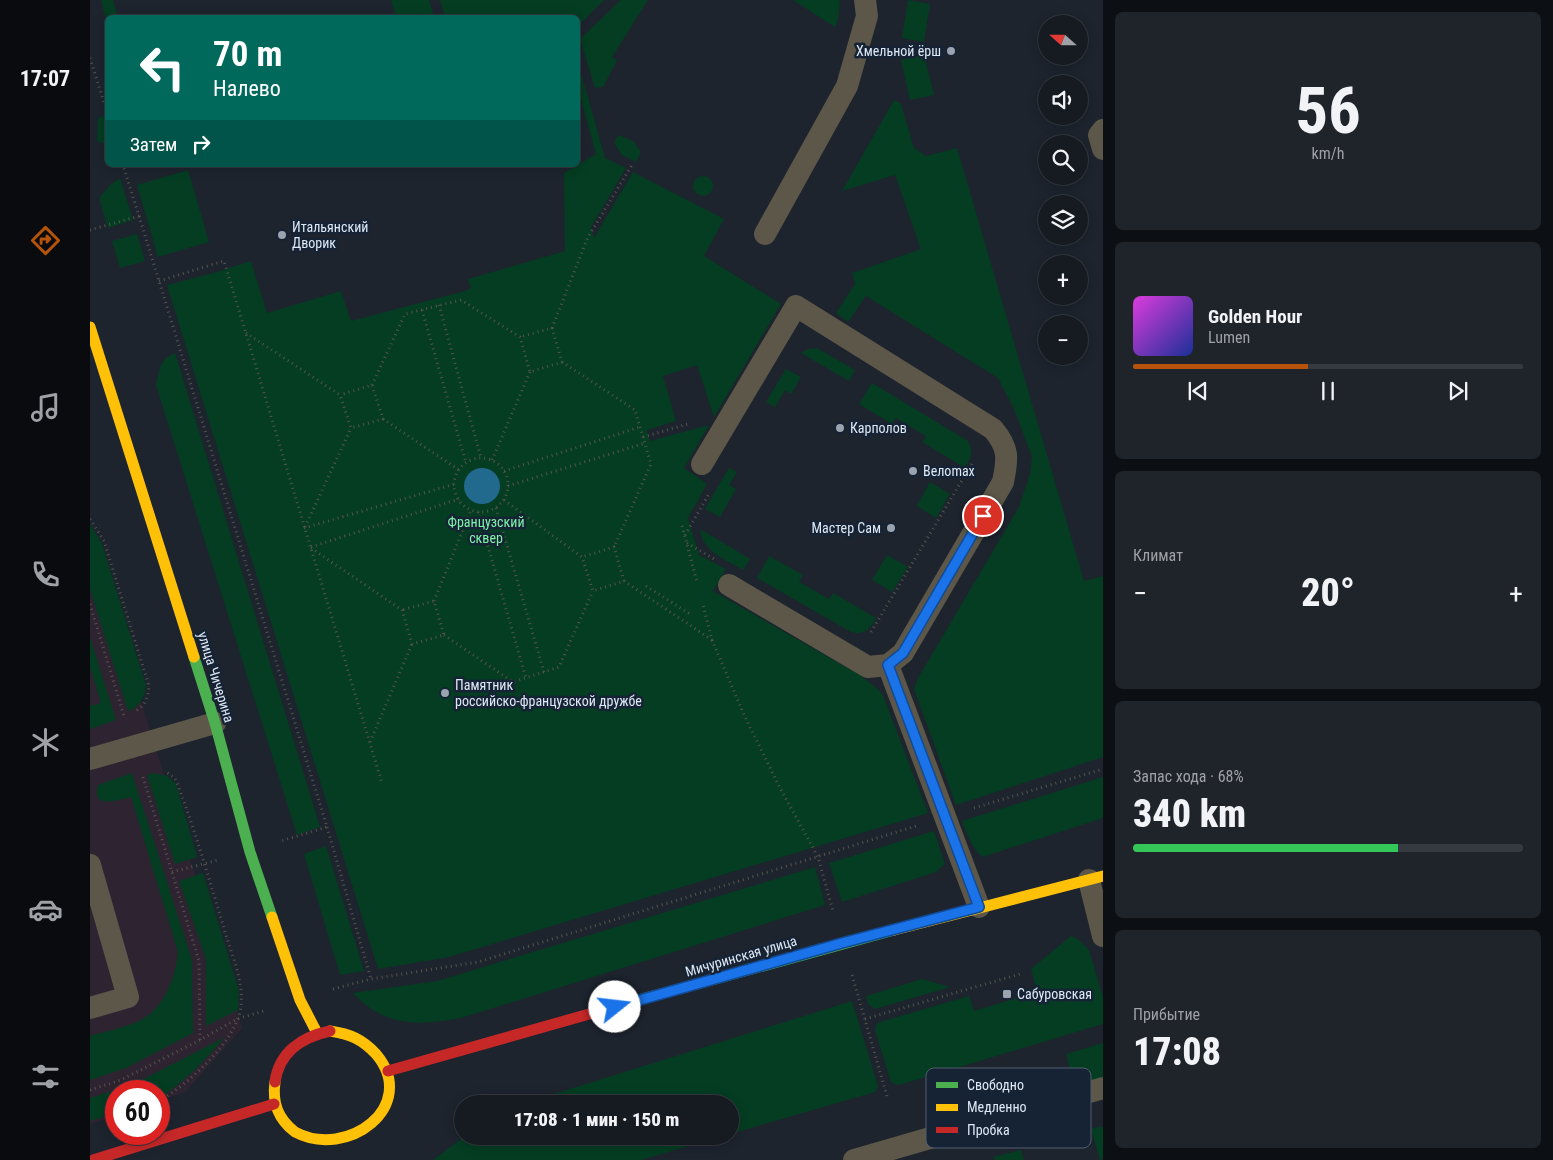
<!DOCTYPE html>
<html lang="ru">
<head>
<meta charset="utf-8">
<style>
  :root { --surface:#161b22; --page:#1f242a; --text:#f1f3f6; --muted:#9ea1a5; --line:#353940; --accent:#b45309 }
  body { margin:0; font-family:"Roboto Condensed",sans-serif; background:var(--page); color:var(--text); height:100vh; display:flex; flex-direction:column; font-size:19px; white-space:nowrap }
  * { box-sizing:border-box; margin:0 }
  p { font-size:16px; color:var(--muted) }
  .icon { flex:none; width:28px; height:28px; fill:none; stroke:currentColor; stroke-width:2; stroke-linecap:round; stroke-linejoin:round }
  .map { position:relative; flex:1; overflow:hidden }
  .panel { display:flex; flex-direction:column; gap:12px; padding:12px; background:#0c0f13; width:450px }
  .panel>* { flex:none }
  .guide { position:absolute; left:15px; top:15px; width:475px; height:152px; border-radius:8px; box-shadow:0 2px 12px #0003,0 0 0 1px var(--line); background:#00695c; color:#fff; overflow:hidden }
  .needle { width:32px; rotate:291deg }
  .controls { position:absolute; left:948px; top:15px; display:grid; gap:10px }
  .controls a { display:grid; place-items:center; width:50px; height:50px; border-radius:50%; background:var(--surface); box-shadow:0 2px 12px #0003,0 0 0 1px var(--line); font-size:25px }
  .speed { position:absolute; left:15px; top:1080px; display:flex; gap:10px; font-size:25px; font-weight:700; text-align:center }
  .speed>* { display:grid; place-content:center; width:65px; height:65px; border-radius:50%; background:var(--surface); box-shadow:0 2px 12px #0003,0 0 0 1px var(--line); line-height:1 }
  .speed .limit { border:8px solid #d22; background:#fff; color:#111 }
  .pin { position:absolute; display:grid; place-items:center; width:42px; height:42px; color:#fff; margin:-21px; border:2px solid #fff; border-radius:50%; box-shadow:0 1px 5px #0007 }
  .me { position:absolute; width:55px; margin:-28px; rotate:74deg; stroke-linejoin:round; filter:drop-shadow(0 0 4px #0008) }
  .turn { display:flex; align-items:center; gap:18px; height:105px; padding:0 25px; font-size:22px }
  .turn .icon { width:65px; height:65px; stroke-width:2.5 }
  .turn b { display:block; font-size:35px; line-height:42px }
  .then { display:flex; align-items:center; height:48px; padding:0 25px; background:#0003; gap:10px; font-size:19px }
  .big { font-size:38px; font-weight:800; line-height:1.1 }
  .panel .tile { flex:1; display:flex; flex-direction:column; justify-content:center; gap:8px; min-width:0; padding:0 18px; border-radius:8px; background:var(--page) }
  .panel .dial { align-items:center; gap:0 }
  .dial b { font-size:65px; line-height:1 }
  .song { display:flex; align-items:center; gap:15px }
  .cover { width:60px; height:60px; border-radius:8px; background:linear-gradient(135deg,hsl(300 70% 55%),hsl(230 70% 35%)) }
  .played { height:5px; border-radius:2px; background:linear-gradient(90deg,var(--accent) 45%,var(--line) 45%) }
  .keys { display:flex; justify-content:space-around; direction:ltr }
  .heat { display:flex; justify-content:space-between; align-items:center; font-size:28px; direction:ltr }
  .charge { height:8px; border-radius:4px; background:linear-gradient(90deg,#34c759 68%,var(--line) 0) }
  .trip { position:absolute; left:364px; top:1095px; width:285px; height:50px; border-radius:25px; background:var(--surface); box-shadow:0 2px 12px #0003,0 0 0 1px var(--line); font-weight:800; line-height:50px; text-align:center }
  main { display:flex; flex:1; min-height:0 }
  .dock { display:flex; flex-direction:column; width:90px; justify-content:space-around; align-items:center; background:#090b0e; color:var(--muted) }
  .dock .icon { width:35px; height:35px }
  .dock .active { color:var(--accent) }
  .dock b { font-size:22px; color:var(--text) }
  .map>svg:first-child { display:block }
  .commercial { fill:#2e2431 }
  .green { fill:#043d22 }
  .water { fill:#22698e }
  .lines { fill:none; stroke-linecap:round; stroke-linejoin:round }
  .path { stroke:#56544d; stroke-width:3; stroke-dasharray:1 4; stroke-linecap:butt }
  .lane { stroke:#5c5748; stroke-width:22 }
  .fast { stroke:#4caf50; stroke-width:11 }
  .slow { stroke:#ffc107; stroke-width:11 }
  .jam { stroke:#c62828; stroke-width:11 }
  .route-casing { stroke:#114b97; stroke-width:12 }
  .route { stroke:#1a73e8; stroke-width:9 }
  .poi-dot { fill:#9ba3af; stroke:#162335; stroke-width:2 }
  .labels { text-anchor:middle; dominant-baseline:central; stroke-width:5; stroke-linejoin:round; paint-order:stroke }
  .poi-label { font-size:14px; fill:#dfe8f5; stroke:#162335; text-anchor:start }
  .park-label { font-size:14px; fill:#7ef5a9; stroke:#162335 }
  .street-label { font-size:14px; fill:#dfe8f5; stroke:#162335 }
  .key { fill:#162335; stroke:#525e6f; stroke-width:1 }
  .key-label { font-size:14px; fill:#dfe8f5 }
</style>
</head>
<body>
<main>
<nav class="dock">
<b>17:07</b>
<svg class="icon active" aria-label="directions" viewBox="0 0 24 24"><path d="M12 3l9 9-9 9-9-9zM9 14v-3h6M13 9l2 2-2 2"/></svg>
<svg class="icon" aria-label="music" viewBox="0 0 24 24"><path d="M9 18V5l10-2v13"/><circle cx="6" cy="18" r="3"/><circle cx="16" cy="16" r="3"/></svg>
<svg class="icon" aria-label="phone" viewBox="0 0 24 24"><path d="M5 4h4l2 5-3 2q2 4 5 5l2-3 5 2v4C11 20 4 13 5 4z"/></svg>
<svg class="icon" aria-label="climate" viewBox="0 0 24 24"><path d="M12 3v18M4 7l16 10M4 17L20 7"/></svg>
<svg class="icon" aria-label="car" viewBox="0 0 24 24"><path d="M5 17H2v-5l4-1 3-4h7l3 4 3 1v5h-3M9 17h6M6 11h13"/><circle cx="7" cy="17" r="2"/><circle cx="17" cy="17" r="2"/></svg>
<svg class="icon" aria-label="filters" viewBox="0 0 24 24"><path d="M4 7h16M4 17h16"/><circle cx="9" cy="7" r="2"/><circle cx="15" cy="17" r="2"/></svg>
</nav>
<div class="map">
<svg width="1013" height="1160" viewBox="0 0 1013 1160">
  <rect width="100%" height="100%" fill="#1d242e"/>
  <path class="commercial" d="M 0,536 L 152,1028 L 95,1092 L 69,1101 L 69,1091 L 26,1091 L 26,1115 L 0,1124 Z"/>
  <g class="green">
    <path d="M 11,0 L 23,0 L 28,17 L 18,18 L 17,24 Z"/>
    <path d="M 301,0 L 339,0 L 344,17 L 306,17 Z"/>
    <path d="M 350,0 L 514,0 L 488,26 L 488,18 L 467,17 L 466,14 L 450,18 L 355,17 Z"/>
    <path d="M 531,0 L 558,0 L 522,57 L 527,60 L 513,87 L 505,88 L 490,39 Z"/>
    <path d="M 703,0 L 750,0 L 748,20 L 745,27 Z"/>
    <path d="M 818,0 L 840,4 L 834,42 L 812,38 Z"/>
    <path d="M 834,54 L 844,95 L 820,100 L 811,60 Z"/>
    <path d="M 488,62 L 515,158 L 536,168 L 501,227 L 504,238 L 543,172 L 634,219 L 614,256 L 691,304 L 624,417 L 607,365 L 573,376 L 586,421 L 557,430 L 560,441 L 619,425 L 594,468 L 617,484 L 598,518 L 609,555 L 636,569 L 623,591 L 771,676 L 791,692 L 794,698 L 838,813 L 359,957 L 288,969 L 77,285 L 127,272 L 161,261 L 177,313 L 251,291 L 261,321 L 375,291 L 381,288 L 378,279 L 475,251 L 474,173 L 506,154 L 488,88 Z"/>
    <path d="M 804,100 L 811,104 L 824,148 L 836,156 L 867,148 L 994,581 L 1013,576 L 1013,757 L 866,805 L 824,689 L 828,678 L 929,507 L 940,474 L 942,457 L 924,409 L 908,378 L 776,296 L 758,322 L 746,313 L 765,284 L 762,273 L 831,249 L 805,175 L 752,191 Z"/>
    <path d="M 17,115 L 18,115 L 17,144 L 7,141 L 8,118 Z"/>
    <path d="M 528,135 L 543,141 L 551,152 L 546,162 L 532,155 L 524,143 Z"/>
    <path d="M 98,170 L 119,242 L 68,257 L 47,185 Z"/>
    <circle cx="613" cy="186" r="10"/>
    <path d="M 30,178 L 43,220 L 18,228 L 9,198 L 21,184 Z"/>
    <path d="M 47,234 L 55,261 L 30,268 L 22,241 Z"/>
    <path d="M 727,348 L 765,370 L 759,381 L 711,353 L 718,349 Z"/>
    <path d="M 85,353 L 230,827 L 207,835 L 66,385 C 70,370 69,359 85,353 Z"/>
    <path d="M 696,369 L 711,377 L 701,394 L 695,390 L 685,407 L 676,402 Z"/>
    <path d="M 782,383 L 878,441 C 884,452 881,458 875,468 L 832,442 L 836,436 L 806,418 L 802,424 L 769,404 Z"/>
    <path d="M 639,468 L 647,472 L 639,485 L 646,489 L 630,517 L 615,509 Z"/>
    <path d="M 840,482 L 860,494 L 846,518 L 827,506 Z"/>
    <path d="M 0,524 L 12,544 L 56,686 C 54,698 50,707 38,711 L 0,589 Z"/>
    <path d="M 610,529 L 660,559 L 653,570 C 634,558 613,553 610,529 Z"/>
    <path d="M 797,555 L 818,567 L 802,592 L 782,580 Z"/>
    <path d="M 679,556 L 713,575 L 709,582 L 739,599 L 743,593 L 786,618 C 780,629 774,636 761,632 L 667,578 Z"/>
    <path d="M 0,637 L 26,720 L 0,729 L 0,706 L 11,703 L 0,667 Z"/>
    <path d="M 42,773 L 102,960 L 103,1033 L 36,1068 L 0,1080 L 0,1036 C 16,1031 34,1028 49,1021 C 74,1009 86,977 88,952 L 41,797 C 30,799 0,811 8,785 Z"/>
    <path d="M 63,773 L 77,776 L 86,784 L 107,857 L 85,864 L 57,775 Z"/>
    <path d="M 1013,777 L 1013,818 L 902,854 L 893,857 C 882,849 877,834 872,821 Z"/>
    <path d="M 844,831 L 855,864 L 846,872 L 752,902 L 739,863 Z"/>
    <path d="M 236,846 L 274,971 L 250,975 L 214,854 Z"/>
    <path d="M 725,867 L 735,905 L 371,1018 C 329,1026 294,1027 263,993 L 347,981 Z"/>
    <path d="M 113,873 L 149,991 L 148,1010 L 116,1026 L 116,959 L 89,881 Z"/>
    <path d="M 981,936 L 988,939 L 999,950 L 1013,997 L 1013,1024 L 809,1085 L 804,1084 L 801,1082 L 785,1030 L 786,1025 L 790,1022 L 879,996 L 884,1011 L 947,992 L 941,969 Z"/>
    <path d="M 832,979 L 860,987 L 785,1009 L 778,1004 L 776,996 Z"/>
    <path d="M 762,1001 L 788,1086 L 785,1092 L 640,1134 L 640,1104 L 432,1104 Z"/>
    <path d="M 135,1037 C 115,1060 95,1082 69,1098 L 69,1091 L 26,1091 L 26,1113 L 0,1121 L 0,1098 L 44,1084 Z"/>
    <path d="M 1013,1043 L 1013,1080 C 1008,1081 1002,1084 997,1084 C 982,1085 979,1065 976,1054 Z"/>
    <path d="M 1013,1126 L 1013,1159 L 1010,1160 L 1001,1129 Z"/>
    <path d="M 375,1136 L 633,1136 L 551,1160 L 343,1160 Z"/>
    <path d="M 931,1150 L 934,1160 L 904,1160 L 903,1157 Z"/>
  </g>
  <circle class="water" cx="392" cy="486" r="18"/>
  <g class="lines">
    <g class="path">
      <path d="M 0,58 L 18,115"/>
      <path d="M 49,216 L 237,827 L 191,841"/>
      <path d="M 0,230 L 49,216 L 33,165"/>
      <path d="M 69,281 L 134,261 L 292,783"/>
      <path d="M 349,305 L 391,458"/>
      <path d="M 332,310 L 376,463"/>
      <path d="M 462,328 L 498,237 L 542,165"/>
      <path d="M 156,333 L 250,395 L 261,428 L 293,419 L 282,385 L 250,395"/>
      <path d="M 472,362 L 545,410 L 561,464 L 524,547"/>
      <path d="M 282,385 L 315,314 L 371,300 L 430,337 L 440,372 L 472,362 L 462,328 L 430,337"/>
      <path d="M 293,419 L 369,470"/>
      <path d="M 553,437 L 598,424"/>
      <circle cx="391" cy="485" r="27"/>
      <path d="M 402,460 L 440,372"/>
      <path d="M 414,471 L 550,427"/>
      <path d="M 418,486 L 555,443"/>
      <path d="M 414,500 L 492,557 L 503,591 L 534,581 L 524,547 L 492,557"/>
      <path d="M 406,508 L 454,672"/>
      <path d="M 388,512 L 436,678"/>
      <path d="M 0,519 L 14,541 L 58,683 C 60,695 56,704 46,711"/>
      <path d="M 592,526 L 607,582"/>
      <path d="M 215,527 L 261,428"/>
      <path d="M 214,528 L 365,484"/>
      <path d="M 595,535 L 619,494"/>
      <path d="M 597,543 L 624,559"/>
      <path d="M 221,547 L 369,499"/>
      <path d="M 221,548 L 312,610 L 322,644 L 354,635 L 344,601 L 312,610"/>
      <path d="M 534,581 L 622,640 L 613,605"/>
      <path d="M 556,586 L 600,614"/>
      <path d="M 344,601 L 381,510"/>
      <path d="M 0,604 L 34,716"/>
      <path d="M 781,632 L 883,462"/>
      <path d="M 354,635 L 423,682 L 469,667 L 503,591"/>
      <path d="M 622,640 L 656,719 L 690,788 L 728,857 L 743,911"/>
      <path d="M 280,742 L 322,644"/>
      <path d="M 53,777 L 109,961 L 110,1040"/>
      <path d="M 884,808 L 1013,769"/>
      <path d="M 237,827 L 281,979"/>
      <path d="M 82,872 L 128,860"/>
      <path d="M 762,975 L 797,1096"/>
      <path d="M 243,989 L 281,979 L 388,962 L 826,826"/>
      <path d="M 775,1019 L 930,974"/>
      <path d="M 0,1090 L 31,1080 L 110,1040 L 147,1019 L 177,1010"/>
      <path d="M 69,1101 C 97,1085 148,1040 151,1006 C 154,979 140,951 133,925 C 118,876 104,826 85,778 L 75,771"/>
    </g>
    <g class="lane">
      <path d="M 1013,130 L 1009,135 L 1013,149"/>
      <path d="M 675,234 L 757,86 L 777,16 L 775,0"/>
      <path d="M 612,464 L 706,306 L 903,429 C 919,448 918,458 913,482 L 813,653 L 798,665 L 889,907"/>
      <path d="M 639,585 L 778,667 L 798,665"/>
      <path d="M 0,759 L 125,723"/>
      <path d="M 0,865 L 38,997 L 0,1008"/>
      <path d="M 999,880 L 1013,936"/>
      <path d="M 764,1160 L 1013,1088"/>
    </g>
    <g class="fast">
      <path d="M 104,657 L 125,723 L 160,852 L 182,917"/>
      <path d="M 545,1001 L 804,930"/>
    </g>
    <g class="slow">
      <path d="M 0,327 L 104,657"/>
      <path d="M 182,917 L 210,1000 L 227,1033"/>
      <path d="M 804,930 L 1013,876"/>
      <path d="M 185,1082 C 182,1103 188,1119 205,1132 C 257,1160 330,1106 286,1054 C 272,1039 260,1034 240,1031"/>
    </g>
    <g class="jam">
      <path d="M 298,1071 L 545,1001"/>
      <path d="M 185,1082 C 189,1052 212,1037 240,1031"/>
      <path d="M 3,1160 L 184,1104"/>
    </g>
  </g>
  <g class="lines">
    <g class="route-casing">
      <path id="route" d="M 525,1007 L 752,943 L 889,907 L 798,665 L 813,653 L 893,516"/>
    </g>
    <use href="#route" class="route"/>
  </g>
  <g class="poi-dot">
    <circle cx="861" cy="51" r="5"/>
    <circle cx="192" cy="235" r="5"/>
    <circle cx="750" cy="428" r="5"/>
    <circle cx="823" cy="471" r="5"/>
    <circle cx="801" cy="528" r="5"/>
    <circle cx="355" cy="693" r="5"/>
    <rect x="912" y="989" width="10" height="10" rx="2.5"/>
  </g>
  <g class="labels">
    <g class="poi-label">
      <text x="851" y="51" text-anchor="end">Хмельной ёрш</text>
      <text x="202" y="227">Итальянский<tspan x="202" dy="16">Дворик</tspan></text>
      <text x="760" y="428">Карполов</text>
      <text x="833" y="471">Велоmax</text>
      <text x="791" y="528" text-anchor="end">Мастер Сам</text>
      <text x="365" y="685">Памятник<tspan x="365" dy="16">российско-французской дружбе</tspan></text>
      <text x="927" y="994">Сабуровская</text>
    </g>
    <g class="park-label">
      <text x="396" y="522">Французский<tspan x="396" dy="16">сквер</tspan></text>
    </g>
    <g class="street-label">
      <text transform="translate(126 677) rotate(73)">улица Чичерина</text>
      <text transform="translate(651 956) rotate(-16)">Мичуринская улица</text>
    </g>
  </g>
  <rect x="836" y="1068" width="165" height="80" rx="8" class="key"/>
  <rect x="846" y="1082" width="22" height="6" fill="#4caf50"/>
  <rect x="846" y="1104" width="22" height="7" fill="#ffc107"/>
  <rect x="846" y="1127" width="22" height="6" fill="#c62828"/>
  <g class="key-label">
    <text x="877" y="1090">Свободно</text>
    <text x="877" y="1112">Медленно</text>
    <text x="877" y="1135">Пробка</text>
  </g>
</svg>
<div class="controls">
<a><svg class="needle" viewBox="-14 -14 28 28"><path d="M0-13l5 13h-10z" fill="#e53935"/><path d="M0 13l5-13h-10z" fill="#9ea1a5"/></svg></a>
<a><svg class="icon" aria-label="sound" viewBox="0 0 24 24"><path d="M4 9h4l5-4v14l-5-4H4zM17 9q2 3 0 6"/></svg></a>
<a><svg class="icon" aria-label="search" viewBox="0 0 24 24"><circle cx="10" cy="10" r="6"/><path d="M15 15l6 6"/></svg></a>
<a><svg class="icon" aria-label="layers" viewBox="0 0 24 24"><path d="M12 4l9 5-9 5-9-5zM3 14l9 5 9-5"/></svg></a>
<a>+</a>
<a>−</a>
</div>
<div class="speed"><div class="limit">60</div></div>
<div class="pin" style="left:893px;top:516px;background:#d93025"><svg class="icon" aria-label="arrive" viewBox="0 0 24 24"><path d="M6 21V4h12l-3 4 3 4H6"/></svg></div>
<svg class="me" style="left:525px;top:1007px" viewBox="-20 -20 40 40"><circle r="19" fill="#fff"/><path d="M0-13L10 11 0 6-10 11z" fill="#1a73e8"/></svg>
<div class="trip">17:08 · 1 мин · 150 m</div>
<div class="guide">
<div class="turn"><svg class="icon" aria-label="left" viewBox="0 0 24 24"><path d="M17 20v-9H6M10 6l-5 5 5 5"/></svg><div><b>70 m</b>Налево</div></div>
<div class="then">Затем<svg class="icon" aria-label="right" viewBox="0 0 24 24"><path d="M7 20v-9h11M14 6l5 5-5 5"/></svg></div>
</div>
</div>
<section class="panel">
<div class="tile dial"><b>56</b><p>km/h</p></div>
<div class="tile">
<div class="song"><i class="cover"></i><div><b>Golden Hour</b><p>Lumen</p></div></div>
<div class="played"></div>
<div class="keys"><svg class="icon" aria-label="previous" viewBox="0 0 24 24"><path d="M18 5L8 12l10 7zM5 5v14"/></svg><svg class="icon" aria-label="pause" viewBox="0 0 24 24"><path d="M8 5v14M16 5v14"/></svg><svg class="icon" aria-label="next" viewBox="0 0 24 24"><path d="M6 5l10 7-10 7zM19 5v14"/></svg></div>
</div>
<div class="tile"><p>Климат</p>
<div class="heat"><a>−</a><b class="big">20°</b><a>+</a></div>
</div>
<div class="tile"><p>Запас хода · 68%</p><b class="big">340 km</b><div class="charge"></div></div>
<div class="tile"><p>Прибытие</p><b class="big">17:08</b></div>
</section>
</main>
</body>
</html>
